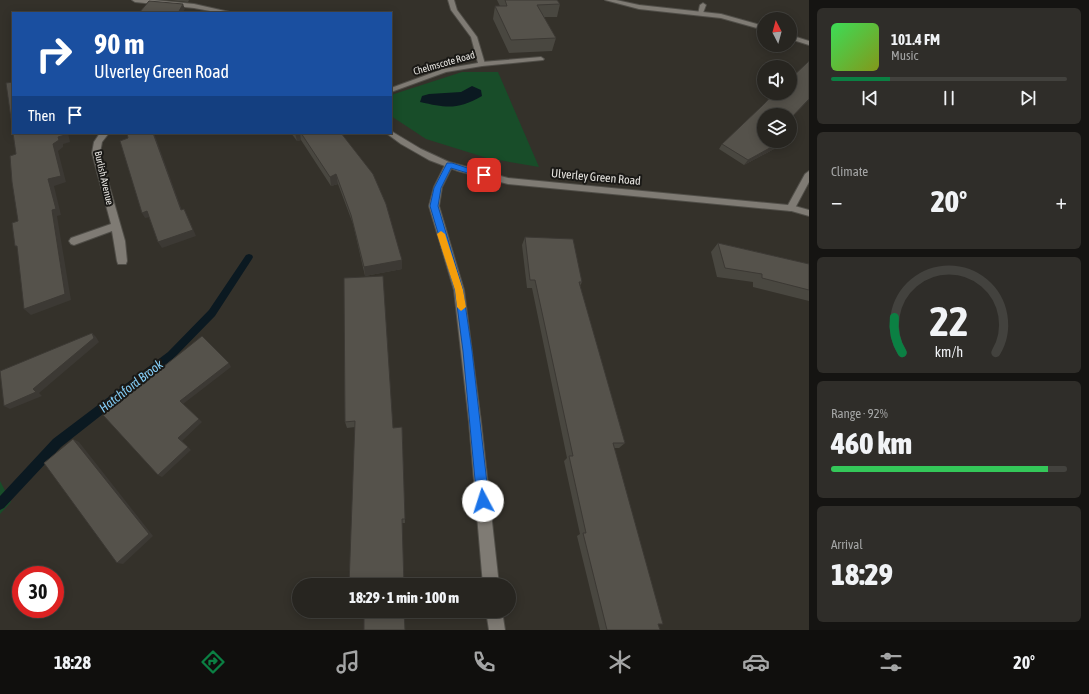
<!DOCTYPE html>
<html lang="en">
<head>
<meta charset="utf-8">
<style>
  :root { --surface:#272520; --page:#2f2d29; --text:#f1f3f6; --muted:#a4a5a5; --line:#43423e; --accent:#0b8043 }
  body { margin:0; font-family:"Asap Condensed",sans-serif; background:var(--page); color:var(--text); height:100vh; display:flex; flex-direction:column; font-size:15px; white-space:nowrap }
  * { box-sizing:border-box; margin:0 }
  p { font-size:13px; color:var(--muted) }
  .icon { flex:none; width:22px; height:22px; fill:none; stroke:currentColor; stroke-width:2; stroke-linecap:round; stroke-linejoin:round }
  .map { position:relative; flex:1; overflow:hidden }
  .side { display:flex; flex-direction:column; gap:8px; padding:8px; background:#151412; width:280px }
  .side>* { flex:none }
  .guide { position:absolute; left:12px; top:12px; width:380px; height:122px; border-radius:0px; box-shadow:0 2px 10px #0003,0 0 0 1px var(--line); background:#1a4fa0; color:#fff; overflow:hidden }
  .needle { width:26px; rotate:354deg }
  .fabs { position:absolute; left:757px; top:12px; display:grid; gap:8px }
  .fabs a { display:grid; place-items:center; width:40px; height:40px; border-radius:50%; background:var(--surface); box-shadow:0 2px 10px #0003,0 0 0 1px var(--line); font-size:20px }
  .speed { position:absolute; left:12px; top:566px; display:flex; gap:8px; font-size:20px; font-weight:700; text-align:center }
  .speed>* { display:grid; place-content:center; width:52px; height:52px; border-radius:50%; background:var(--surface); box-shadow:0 2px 10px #0003,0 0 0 1px var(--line); line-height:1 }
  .speed .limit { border:6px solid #d22; background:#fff; color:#111 }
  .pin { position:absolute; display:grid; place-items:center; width:34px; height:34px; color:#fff; margin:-17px; border-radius:8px; box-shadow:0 2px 6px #0006 }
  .me { position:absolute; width:44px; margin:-22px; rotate:355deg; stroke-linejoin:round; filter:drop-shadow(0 0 3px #0008) }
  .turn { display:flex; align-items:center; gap:14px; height:84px; padding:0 16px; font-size:18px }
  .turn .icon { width:52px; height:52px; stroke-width:2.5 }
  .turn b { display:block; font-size:28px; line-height:34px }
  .then { display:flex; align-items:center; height:38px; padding:0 16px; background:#0003; gap:8px; font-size:15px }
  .big { font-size:30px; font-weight:800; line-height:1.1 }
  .side .tile { flex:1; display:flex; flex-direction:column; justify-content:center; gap:6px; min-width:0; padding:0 14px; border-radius:6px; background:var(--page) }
  .side .dial { align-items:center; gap:0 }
  .dial svg { height:104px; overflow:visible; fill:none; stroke:var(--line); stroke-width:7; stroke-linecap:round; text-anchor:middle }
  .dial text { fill:var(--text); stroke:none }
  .song { display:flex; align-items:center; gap:12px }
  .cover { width:48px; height:48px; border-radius:6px; background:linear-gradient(135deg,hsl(130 70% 55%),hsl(70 70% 35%)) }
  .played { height:4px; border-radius:2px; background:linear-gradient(90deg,var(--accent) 25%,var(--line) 25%) }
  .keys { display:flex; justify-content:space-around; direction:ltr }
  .heat { display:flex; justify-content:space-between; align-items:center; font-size:22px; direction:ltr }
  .charge { height:6px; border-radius:3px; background:linear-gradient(90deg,#34c759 92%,var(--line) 0) }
  .trip { position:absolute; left:292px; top:578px; width:224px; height:40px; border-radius:20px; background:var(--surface); box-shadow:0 2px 10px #0003,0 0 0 1px var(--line); font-weight:800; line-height:40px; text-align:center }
  .dock { display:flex; height:64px; justify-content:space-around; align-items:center; background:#100f0d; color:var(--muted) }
  .dock .icon { width:28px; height:28px }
  .dock .active { color:var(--accent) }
  .dock b { font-size:18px; color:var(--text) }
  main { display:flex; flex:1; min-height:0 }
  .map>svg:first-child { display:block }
  .green { fill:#184d29 }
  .water { fill:#0b1921 }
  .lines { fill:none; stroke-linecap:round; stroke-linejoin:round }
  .stream { fill:#0b1921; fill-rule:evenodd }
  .service-casing { stroke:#504e48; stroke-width:2 }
  .minor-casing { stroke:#504e48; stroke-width:2 }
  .tertiary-casing { stroke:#504e48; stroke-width:2 }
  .service { fill:#7f7b74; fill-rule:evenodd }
  .minor { fill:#7f7b74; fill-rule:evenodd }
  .tertiary { fill:#7f7b74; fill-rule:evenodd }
  .wall { fill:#494740 }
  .shaded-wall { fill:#3c3934 }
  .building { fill:#55524b; stroke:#3c3934 }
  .route { fill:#1a73e8; stroke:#114b97 }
  .slow { fill:#f59e0b }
  .labels { text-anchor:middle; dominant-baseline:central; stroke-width:4; stroke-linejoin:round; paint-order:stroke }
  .far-street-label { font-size:10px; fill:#e5e3df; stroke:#1a1916 }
  .street-label { font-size:12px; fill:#e5e3df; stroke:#1a1916 }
  .water-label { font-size:13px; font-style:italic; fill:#84cdf6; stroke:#1a1916 }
</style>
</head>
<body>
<main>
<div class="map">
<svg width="809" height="630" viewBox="0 0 809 630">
  <rect width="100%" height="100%" fill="#34312a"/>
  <g class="green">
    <path d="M 462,72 L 498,72 L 539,167 L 487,158 L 426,139 L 391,116 L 391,95 Z"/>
    <path d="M 0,481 L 11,502 L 0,514 Z"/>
  </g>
  <path class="water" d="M 472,86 L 481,90 L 482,96 C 457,110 447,108 420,102 L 422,96 L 429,94 L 461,92 Z"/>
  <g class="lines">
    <path class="stream" d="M 249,254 L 252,255 L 253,257 L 252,259 L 215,316 L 174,358 L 61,447 L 4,508 L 0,510 L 0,496 L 53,439 L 168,352 L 209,310 L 246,255 Z"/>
    <g class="service-casing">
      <g id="service">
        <path d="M 703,3 L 706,5 L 703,13 L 698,14 L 700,5 Z"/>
        <path d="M 541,57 L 544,59 L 543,60 L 482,66 L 479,64 L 482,62 Z"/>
      </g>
    </g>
    <g class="minor-casing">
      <g id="minor">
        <path d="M 448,0 L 454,0 L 457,10 L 477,37 L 485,64 L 482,66 L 446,72 L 391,92 L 391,88 L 443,69 L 478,63 L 471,37 L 451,10 Z"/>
        <path d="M 605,0 L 616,0 L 639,5 L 721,14 L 764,26 L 764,30 L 721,18 L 639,9 Z"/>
        <path d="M 790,35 L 809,41 L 809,45 L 790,39 Z"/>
        <path d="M 100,133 L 109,133 L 102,142 L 100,153 L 125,241 L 127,261 L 126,264 L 118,264 L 117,261 L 112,231 L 74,245 L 71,244 L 69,241 L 71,238 L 111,224 L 92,153 L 94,142 Z"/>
        <path d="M 449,162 L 453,165 L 442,187 L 439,206 L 464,290 L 481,422 L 499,585 L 483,585 L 469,422 L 454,290 L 429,206 L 434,187 L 445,165 Z"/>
        <path d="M 791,205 L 809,210 L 809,216 L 788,210 L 786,208 Z"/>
        <path d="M 486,611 L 502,611 L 505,630 L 489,630 Z"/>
      </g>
    </g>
    <g class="tertiary-casing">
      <g id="tertiary">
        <path d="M 132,0 L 152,0 L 194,4 L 234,13 L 221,13 L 194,8 L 135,2 Z"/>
        <path d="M 391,131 L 421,149 L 449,162 L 508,178 L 788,205 L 805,174 L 809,171 L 809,182 L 794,210 L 791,211 L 508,184 L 458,171 L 429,160 L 401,144 L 386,133 L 391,133 Z"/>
      </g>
    </g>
    <use href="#service" class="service"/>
    <use href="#minor" class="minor"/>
    <use href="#tertiary" class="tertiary"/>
  </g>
  <g class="wall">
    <path d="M 168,0 L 189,0 L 188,2 Z"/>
    <path d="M 497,0 L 557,0 L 560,4 L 557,17 L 544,17 L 556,38 L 552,51 L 509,53 L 493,19 L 495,6 L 500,6 Z"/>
    <path d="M 792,119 L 794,119 L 790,124 L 773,141 L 774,149 L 744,165 L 719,149 L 722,144 Z"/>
    <path d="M 291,133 L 341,133 L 402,260 L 402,269 L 365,276 L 353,224 L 338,184 L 331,186 L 301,140 L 297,141 Z"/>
    <path d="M 525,237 L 582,282 L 580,286 L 625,443 L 619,448 L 614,448 L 660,630 L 600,630 L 577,536 L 580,534 L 564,461 L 567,458 L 532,288 L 527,288 L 522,245 Z"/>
    <path d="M 718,243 L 809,264 L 809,301 L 753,287 L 753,282 L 717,277 L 711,252 Z"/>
    <path d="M 344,278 L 393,428 L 402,427 L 405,523 L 402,523 L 355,427 L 347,428 L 345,422 Z"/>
  </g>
  <g class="shaded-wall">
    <path d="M 183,4 L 185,9 L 182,13 L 178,13 Z"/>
    <path d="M 809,99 L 809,100 L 790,120 Z"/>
    <path d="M 65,133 L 68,133 L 70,142 L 63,144 L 63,147 L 58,151 L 66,182 L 54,186 L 61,215 L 57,216 L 71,300 L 31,315 L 24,309 L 52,210 L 48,179 L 53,144 L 58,137 Z"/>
    <path d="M 153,133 L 154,133 L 184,216 L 181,210 Z"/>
    <path d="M 295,133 L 300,133 L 301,140 L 297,141 Z"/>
    <path d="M 777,144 L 774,149 L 744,165 L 748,160 Z"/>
    <path d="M 336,174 L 338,184 L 331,186 L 330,177 Z"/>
    <path d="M 184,209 L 187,215 L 196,236 L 162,248 L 158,242 Z"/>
    <path d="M 147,211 L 151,217 L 145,218 L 142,213 Z"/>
    <path d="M 402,260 L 402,269 L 365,276 L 364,267 Z"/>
    <path d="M 92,333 L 96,337 L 99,342 L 39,393 L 42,396 L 10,409 L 4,406 L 33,389 Z"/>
    <path d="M 229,363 L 231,367 L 183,404 L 180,401 Z"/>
    <path d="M 199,419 L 202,422 L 182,441 L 191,450 L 162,477 L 158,475 L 178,438 Z"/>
    <path d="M 73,439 L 79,442 L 153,536 L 123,564 L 117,563 Z"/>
  </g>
  <g class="building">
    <path d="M 505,0 L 557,0 L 560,4 L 537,5 L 556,38 L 511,40 L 495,6 L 507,6 Z"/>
    <path d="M 149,1 L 183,4 L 178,13 L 139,13 Z"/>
    <path d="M 809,61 L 809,99 L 791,118 L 794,119 L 790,123 L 790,115 L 764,115 L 764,141 L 772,141 L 777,144 L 748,160 L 722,144 L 765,103 L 774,93 L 790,93 L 790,79 Z"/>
    <path d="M 13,82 L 13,133 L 6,83 Z"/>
    <path d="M 13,133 L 65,133 L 65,135 L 58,137 L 59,140 L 53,144 L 61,176 L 48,179 L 56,209 L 52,210 L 65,294 L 24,309 L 17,246 L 15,246 L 12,223 L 18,221 L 12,182 L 10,156 L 16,154 Z"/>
    <path d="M 127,133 L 153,133 L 181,210 L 184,209 L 193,230 L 158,242 L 147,211 L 142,213 L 120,141 L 128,138 Z"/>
    <path d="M 301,133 L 341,133 L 373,174 L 386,204 L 402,260 L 364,267 L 351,215 L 336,174 L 330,177 Z"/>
    <path d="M 525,237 L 573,239 L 582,282 L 579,282 L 625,443 L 613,443 L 663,624 L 658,624 L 660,630 L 607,630 L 583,533 L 586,533 L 569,456 L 573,456 L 535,280 L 530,280 Z"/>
    <path d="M 718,243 L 809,264 L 809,290 L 762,278 L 762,274 L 725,268 Z"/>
    <path d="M 383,276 L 393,428 L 402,427 L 405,519 L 402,519 L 404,585 L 349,585 L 355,421 L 345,422 L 344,278 Z"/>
    <path d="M 92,333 L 94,338 L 33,389 L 36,392 L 4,406 L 0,371 Z"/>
    <path d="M 202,336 L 229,363 L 180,401 L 199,419 L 178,438 L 188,447 L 158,475 L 103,415 Z"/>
    <path d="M 73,439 L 149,534 L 117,563 L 44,463 Z"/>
    <path d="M 364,611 L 404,611 L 405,630 L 364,630 Z"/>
  </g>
  <path class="route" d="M 447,163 L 452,163 L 486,174 L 487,175 L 484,178 L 451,168 L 441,188 L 438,206 L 463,290 L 472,351 L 489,501 L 487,506 L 483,507 L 479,506 L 477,501 L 463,351 L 455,290 L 430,206 L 434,188 Z"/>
  <path class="slow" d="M 441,231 L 445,234 L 463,290 L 466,307 L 461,311 L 457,307 L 455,290 L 437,234 Z"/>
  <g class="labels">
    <g class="far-street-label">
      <text transform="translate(444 63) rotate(-16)">Chelmscote Road</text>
      <text transform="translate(104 178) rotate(77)">Burlish Avenue</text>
    </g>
    <g class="street-label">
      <text transform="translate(596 177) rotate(5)">Ulverley Green Road</text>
    </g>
    <g class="water-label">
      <text transform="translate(131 386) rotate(-38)">Hatchford Brook</text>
    </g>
  </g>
</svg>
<div class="fabs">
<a><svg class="needle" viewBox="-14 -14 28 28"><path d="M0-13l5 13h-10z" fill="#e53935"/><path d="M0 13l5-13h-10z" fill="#a4a5a5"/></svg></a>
<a><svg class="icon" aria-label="sound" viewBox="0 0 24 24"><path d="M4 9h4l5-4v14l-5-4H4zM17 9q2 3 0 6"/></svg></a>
<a><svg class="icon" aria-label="layers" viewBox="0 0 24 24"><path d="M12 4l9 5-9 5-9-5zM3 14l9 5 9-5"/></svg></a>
</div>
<div class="speed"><div class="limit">30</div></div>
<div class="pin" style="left:484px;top:175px;background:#d93025"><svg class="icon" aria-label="arrive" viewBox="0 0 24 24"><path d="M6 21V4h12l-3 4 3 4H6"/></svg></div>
<svg class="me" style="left:483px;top:501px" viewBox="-20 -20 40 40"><circle r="19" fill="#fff"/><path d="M0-13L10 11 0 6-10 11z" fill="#1a73e8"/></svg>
<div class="trip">18:29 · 1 min · 100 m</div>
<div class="guide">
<div class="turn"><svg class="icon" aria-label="right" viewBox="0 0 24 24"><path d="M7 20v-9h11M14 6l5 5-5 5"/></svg><div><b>90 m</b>Ulverley Green Road</div></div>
<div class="then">Then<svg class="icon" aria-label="arrive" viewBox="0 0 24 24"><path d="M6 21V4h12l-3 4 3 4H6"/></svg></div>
</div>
</div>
<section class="side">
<div class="tile">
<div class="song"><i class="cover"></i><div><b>101.4 FM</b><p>Music</p></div></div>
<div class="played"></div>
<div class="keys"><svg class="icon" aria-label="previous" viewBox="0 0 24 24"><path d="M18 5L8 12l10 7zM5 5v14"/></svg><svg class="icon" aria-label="pause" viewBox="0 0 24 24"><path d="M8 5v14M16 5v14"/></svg><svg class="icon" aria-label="next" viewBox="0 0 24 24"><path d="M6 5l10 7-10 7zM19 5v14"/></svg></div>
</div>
<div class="tile"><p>Climate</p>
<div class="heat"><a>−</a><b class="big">20°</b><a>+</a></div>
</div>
<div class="tile dial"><svg viewBox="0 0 100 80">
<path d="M14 69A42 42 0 1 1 86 69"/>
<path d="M14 69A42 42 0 0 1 8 42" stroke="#0b8043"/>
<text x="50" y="56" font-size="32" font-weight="700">22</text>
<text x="50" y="72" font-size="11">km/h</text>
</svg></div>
<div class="tile"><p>Range · 92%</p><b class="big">460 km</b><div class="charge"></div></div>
<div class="tile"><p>Arrival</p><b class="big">18:29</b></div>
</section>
</main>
<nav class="dock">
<b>18:28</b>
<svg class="icon active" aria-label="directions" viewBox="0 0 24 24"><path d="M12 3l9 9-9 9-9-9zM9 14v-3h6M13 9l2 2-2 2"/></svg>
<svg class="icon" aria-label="music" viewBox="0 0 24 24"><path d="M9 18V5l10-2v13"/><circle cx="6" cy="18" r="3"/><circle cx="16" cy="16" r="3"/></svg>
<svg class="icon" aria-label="phone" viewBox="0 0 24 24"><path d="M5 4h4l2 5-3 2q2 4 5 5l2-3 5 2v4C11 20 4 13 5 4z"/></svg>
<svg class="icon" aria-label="climate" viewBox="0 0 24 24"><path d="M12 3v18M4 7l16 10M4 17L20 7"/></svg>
<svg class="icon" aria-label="car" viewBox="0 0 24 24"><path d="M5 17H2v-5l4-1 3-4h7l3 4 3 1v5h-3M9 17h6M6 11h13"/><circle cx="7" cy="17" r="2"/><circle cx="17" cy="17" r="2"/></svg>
<svg class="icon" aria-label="filters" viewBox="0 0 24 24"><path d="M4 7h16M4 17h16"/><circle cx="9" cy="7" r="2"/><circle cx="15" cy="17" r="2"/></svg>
<b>20°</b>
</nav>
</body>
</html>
